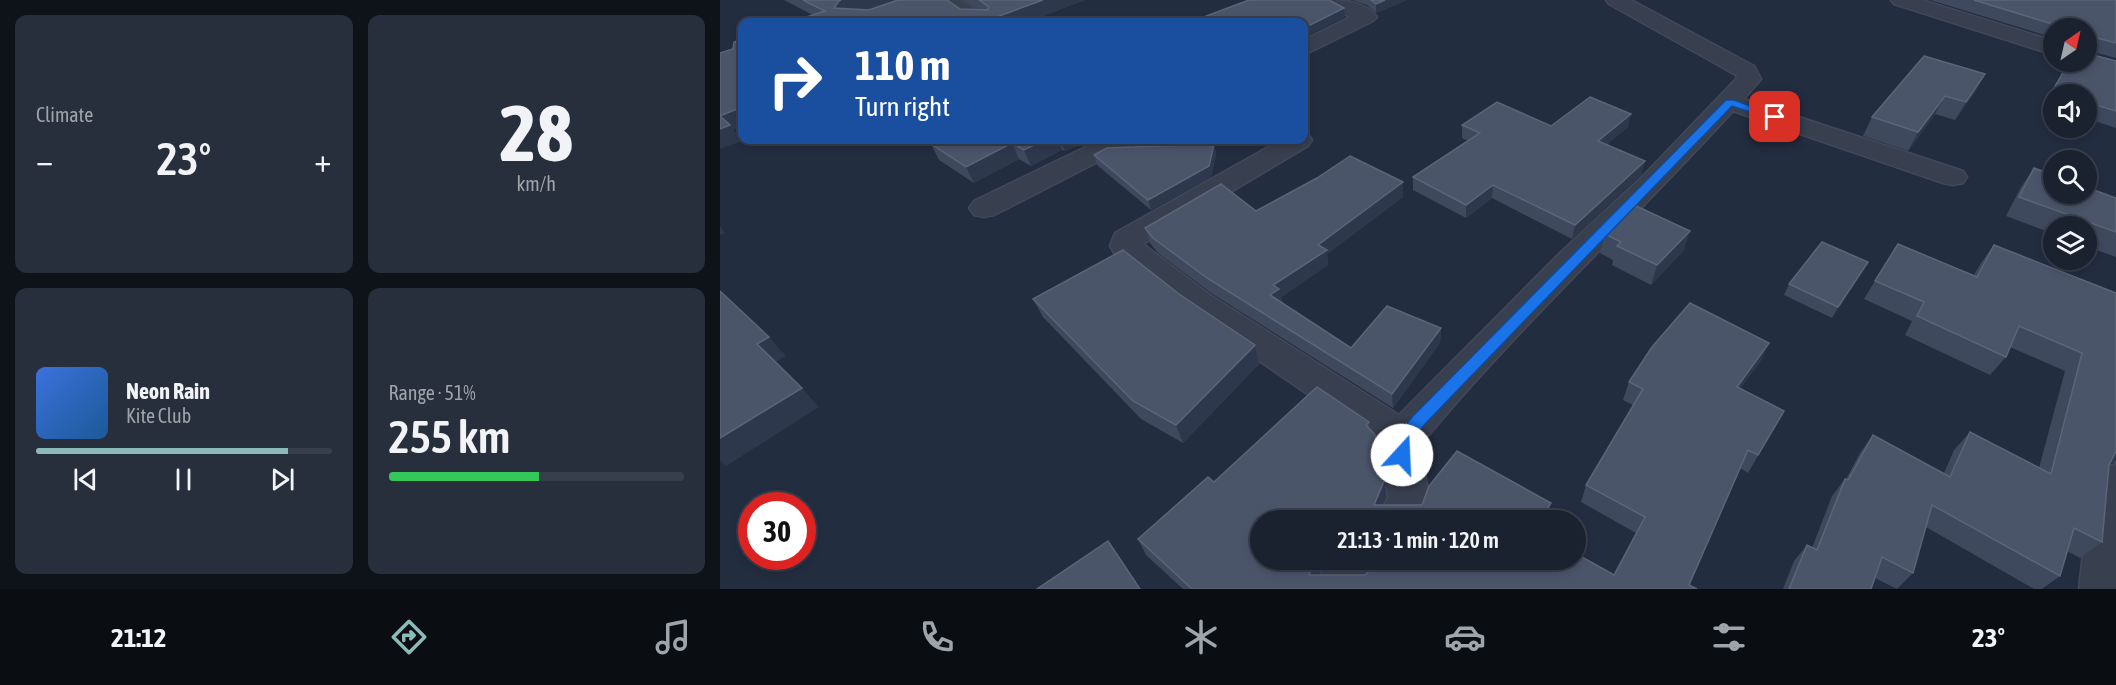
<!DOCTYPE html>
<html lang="en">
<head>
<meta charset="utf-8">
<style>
  :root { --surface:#1a2230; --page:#272f3c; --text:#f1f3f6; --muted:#9fa4ab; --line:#383f4c; --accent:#8bbbb9 }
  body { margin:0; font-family:"Asap Condensed",sans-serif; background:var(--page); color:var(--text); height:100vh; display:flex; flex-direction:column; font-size:22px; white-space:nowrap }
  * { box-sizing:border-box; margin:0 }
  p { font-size:20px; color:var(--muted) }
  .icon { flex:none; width:33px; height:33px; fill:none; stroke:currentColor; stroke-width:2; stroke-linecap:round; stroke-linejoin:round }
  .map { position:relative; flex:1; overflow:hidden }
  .panel { display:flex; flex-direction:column; gap:15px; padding:15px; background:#0e131a; width:720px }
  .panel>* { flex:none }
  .guide { position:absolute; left:18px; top:18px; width:570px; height:126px; border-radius:12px; box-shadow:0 3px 9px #0003,0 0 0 2px var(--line); background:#1a4fa0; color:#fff; overflow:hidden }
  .needle { width:39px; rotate:34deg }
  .controls { position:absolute; left:1323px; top:18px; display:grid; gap:12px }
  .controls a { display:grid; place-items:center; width:54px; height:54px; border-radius:50%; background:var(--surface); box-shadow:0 3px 9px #0003,0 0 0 2px var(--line); font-size:30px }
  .speed { position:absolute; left:18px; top:492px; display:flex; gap:12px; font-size:30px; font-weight:700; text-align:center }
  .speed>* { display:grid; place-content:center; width:78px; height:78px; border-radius:50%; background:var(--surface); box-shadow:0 3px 9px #0003,0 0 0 2px var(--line); line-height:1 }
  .speed .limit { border:9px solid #d22; background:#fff; color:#111 }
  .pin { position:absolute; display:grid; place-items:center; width:51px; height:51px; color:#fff; margin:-26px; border-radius:12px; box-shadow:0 3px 9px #0006 }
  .me { position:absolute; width:66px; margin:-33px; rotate:20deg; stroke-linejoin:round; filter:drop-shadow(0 0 4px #0008) }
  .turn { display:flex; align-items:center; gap:21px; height:126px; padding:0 18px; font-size:27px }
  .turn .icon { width:78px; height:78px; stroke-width:2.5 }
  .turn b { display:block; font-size:42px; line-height:51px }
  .big { font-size:45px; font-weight:600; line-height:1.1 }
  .panel .card { flex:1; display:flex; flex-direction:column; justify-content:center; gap:9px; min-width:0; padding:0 21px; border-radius:12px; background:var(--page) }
  .panel .dial { align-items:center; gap:0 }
  .dial b { font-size:78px; line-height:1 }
  .song { display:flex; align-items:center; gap:18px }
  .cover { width:72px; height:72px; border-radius:9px; background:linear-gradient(135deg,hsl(220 70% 55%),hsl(210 70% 35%)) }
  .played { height:6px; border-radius:3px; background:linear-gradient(90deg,var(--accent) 85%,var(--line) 85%) }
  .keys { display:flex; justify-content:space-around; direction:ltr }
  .heat { display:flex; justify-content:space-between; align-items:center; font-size:33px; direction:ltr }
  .charge { height:9px; border-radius:4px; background:linear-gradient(90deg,#34c759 51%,var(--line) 0) }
  .panel .tiles { flex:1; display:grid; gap:15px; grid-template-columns:repeat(2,1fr) }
  .trip { position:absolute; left:530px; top:510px; width:336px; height:60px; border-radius:30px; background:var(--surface); box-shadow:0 3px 9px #0003,0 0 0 2px var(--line); font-weight:600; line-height:60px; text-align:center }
  .dock { display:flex; height:96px; justify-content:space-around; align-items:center; background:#0a0e13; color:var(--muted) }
  .dock .icon { width:42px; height:42px }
  .dock .on { color:var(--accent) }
  .dock b { font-size:27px; color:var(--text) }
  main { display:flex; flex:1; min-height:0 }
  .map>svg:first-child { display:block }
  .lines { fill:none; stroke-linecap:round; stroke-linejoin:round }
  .minor-casing { stroke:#414859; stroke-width:3 }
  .minor { fill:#383f4f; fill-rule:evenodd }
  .wall { fill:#3e495e }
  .shaded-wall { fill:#2e384d }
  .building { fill:#4b556a; stroke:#5b6579; stroke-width:1.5 }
  .route { fill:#1a73e8; stroke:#114b97; stroke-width:1.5 }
</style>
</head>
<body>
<main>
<section class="panel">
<div class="tiles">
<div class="card"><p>Climate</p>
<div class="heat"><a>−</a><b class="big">23°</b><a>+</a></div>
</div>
<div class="card dial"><b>28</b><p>km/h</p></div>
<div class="card">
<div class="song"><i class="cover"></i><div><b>Neon Rain</b><p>Kite Club</p></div></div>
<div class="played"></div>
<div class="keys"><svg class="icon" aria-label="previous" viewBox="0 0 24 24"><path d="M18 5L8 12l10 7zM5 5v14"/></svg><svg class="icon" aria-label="pause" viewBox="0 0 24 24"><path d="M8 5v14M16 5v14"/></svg><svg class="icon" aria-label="next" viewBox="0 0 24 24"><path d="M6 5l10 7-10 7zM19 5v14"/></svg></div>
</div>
<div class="card"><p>Range · 51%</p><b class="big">255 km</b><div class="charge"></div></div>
</div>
</section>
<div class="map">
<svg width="1396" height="589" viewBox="0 0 1396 589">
  <rect width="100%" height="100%" fill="#232d40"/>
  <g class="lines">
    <g class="minor-casing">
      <g id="minor">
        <path d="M 217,0 L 241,0 L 273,22 L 248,22 Z"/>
        <path d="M 602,0 C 620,0 645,0 657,17 L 653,21 L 584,55 L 584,40 L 630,17 L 605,4 Z"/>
        <path d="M 886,0 L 911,0 L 1034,66 L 1041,79 L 1024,99 L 1243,171 L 1247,177 L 1243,183 L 1233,185 L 1223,183 L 1013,111 C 911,223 799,326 702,443 C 695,473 719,480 701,520 L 657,520 L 668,497 L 662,459 L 662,445 L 466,311 L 394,253 L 390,246 L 395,233 L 561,140 L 584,140 L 584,133 L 588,134 L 592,140 L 588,146 L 423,244 L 490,295 L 679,415 L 842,251 L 923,176 L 1017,78 L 1016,75 L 889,4 Z"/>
        <path d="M 1171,0 L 1202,0 L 1334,41 L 1334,55 L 1174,4 Z"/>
        <path d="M 380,140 L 413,140 L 409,146 L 274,215 L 264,217 L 254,215 L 249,208 L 254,201 Z"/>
        <path d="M 1392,465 L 1396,466 L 1396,589 L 1359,589 L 1371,483 L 1377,470 Z"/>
        <path d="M 614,560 L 666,560 L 660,575 L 647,589 L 594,589 L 601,573 Z"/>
      </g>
    </g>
    <use href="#minor" class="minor"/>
  </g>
  <g class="wall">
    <path d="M 64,0 L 177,0 L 145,10 L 258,10 L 244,0 L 365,0 L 306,22 L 93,15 Z"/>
    <path d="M 632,0 L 687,0 L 656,13 L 647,5 Z"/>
    <path d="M 1210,0 L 1396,0 L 1396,58 L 1370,51 L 1368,53 L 1396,61 L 1396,128 L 1366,118 L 1366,94 L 1334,94 L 1334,106 L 1324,103 L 1349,62 L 1366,62 L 1366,28 L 1334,28 L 1334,38 Z"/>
    <path d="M 1265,74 L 1255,92 L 1235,120 L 1215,114 L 1188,151 L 1143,136 L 1152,117 Z"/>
    <path d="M 742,125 L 908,127 L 887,144 L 922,174 L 852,239 L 772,198 L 746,218 L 693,190 L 693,177 L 748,141 L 742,138 Z"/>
    <path d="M 220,140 L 372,140 L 345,151 L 342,150 L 311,166 L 299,159 L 254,183 L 219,160 L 211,144 Z"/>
    <path d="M 494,144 L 496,155 L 491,177 L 431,210 L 377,165 L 374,155 Z"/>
    <path d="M 1314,168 L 1396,198 L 1396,257 L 1366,246 L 1366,226 L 1334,226 L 1334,234 L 1286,216 L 1301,187 Z"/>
    <path d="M 683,182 L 683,197 L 607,254 L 608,265 L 561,297 L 562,303 L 631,348 L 721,328 L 720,343 L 673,408 L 491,293 L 438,253 L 430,243 L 425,228 L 536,211 Z"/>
    <path d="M 885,234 L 964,250 L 931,285 L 892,265 L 893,260 L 880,253 Z"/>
    <path d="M 1274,245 L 1396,293 L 1396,465 L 1393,463 L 1389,464 L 1382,542 L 1360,558 L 1347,551 L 1340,576 L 1322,589 L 1314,589 L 1206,527 L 1193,573 L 1177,589 L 1155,578 L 1151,589 L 1063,589 L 1074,561 L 1087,545 L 1092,548 L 1112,496 L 1125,479 L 1126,479 L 1140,453 L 1153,435 L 1224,473 L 1234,450 L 1250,432 L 1319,468 L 1345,371 L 1290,347 L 1286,357 L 1270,375 L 1185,335 L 1192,321 L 1144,299 L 1155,281 L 1254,275 L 1261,263 Z"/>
    <path d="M 1148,262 L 1142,272 L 1112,318 L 1064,295 L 1069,284 Z"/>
    <path d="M 459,294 L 535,345 L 539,364 L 463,443 L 421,419 L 323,317 L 313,299 Z"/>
    <path d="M 1049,343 L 1040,362 L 1020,388 L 1064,411 L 1028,473 L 1020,468 L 969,585 L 977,589 L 463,589 L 426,555 L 418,539 L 494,482 L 649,422 L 649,428 L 665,479 L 666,497 L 662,505 L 831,503 L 827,520 L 540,520 L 599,571 L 598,575 L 894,575 L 916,533 L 861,502 L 866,485 L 913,405 L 903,400 L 909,382 Z"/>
  </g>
  <g class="shaded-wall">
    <path d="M 121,0 L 177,0 L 126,15 L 114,8 L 119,1 Z"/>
    <path d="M 323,0 L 365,0 L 306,22 L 269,22 L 268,20 Z"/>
    <path d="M 665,0 L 687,0 L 656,13 L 656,4 Z"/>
    <path d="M 624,8 L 625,17 L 584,38 L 584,28 Z"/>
    <path d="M 1372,48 L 1366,56 L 1366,49 Z"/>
    <path d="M 1265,74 L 1255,92 L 1235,120 L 1246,102 Z"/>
    <path d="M 1225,96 L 1215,114 L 1188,151 L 1198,132 Z"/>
    <path d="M 22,107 L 22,127 L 14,130 L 22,141 L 0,149 L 0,116 Z"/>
    <path d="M 911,114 L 908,127 L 875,153 L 878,141 Z"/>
    <path d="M 325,140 L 338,140 L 342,150 L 311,166 L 304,150 Z"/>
    <path d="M 340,140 L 372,140 L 345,151 Z"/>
    <path d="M 292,143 L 299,159 L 254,183 L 246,167 Z"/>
    <path d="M 494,144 L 496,155 L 491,177 L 431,210 L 428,200 Z"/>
    <path d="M 925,161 L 922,174 L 852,239 L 855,225 Z"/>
    <path d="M 683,182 L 683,197 L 607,254 L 608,265 L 561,297 L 562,304 L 550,295 L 553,285 L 598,245 Z"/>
    <path d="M 773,185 L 772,198 L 746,218 L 746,205 Z"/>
    <path d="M 0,226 L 5,233 L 0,235 Z"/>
    <path d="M 970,231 L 964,250 L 931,285 L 937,265 Z"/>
    <path d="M 1148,262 L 1142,272 L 1112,318 L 1118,307 Z"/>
    <path d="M 721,328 L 720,343 L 673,408 L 672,394 Z"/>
    <path d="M 49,337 L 66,356 L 54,363 L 37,344 Z"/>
    <path d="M 1049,343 L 1040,362 L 1008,405 L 1017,387 Z"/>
    <path d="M 535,345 L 539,364 L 463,443 L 456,425 Z"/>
    <path d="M 82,388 L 99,407 L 6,466 L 0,461 L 0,438 Z"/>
    <path d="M 1396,450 L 1396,460 L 1393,463 L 1376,468 Z"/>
    <path d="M 665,479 L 666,497 L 656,520 L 654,505 Z"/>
    <path d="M 831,503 L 827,520 L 820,520 Z"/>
    <path d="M 595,560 L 612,560 L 599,571 L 593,589 L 589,575 Z"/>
  </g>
  <g class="building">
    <path d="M 83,0 L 121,0 L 119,1 L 114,8 L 149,10 L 178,0 L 227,0 L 240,9 L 267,10 L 269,7 L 259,0 L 323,0 L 268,20 L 272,22 L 71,22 L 105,11 Z"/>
    <path d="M 529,0 L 609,0 L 624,8 L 584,28 L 584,22 L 476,22 L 473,21 Z"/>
    <path d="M 651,0 L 665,0 L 656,4 Z"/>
    <path d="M 1254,0 L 1396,0 L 1396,43 L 1373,37 L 1372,48 L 1366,49 L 1366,28 L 1343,28 L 1342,27 Z"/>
    <path d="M 22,39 L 22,107 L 0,116 L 0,53 L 13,49 L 14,42 Z"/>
    <path d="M 1366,53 L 1396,61 L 1396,111 L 1366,102 L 1366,94 L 1345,94 L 1333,90 L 1349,62 L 1366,62 Z"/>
    <path d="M 1204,56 L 1265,74 L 1246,102 L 1225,96 L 1198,132 L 1152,117 Z"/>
    <path d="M 870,97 L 911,114 L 878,141 L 925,161 L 855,225 L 773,185 L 746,205 L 693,177 L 760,133 L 742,125 L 777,102 L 831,126 Z"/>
    <path d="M 0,116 L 10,125 L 0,129 Z"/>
    <path d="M 220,140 L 325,140 L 304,150 L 292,143 L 246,167 L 211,144 Z"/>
    <path d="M 494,144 L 489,166 L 428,200 L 374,155 L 387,148 Z"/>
    <path d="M 630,156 L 683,182 L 598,245 L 607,250 L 553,285 L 559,289 L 550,295 L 631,348 L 667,306 L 721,328 L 672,394 L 487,278 L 433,238 L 425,228 L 501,184 L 536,211 L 597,178 Z"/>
    <path d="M 1314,168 L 1334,175 L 1334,194 L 1366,194 L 1366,187 L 1396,198 L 1396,232 L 1299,197 Z"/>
    <path d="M 914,205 L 970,231 L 937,265 L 897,246 L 901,242 L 885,234 Z"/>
    <path d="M 1102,242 L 1148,262 L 1118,307 L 1069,284 Z"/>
    <path d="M 1178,244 L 1257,277 L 1274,245 L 1396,293 L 1396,451 L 1389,465 L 1382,542 L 1354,528 L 1340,576 L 1212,505 L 1193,573 L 1162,557 L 1151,589 L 1069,589 L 1087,545 L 1097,550 L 1125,479 L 1128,480 L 1153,435 L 1230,477 L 1250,432 L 1331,474 L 1362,353 L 1299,326 L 1286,357 L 1197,316 L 1204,302 L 1155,281 Z"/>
    <path d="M 403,250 L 459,294 L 535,345 L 456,425 L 413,401 L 313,299 Z"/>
    <path d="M 0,291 L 49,337 L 37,344 L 82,388 L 0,438 Z"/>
    <path d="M 970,303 L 1049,343 L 1017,387 L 1064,411 L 1038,455 L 1028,450 L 969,585 L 977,589 L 472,589 L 418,539 L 488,477 L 494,482 L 597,387 L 649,422 L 646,425 L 659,439 L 665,479 L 654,505 L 702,505 L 709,486 L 737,451 L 831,503 L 820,520 L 540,520 L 540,560 L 595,560 L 589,575 L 645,575 L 661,560 L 855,560 L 855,553 L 894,575 L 925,517 L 866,485 L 923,389 L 909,382 L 932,347 Z"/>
    <path d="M 388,541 L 420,589 L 317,589 Z"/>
  </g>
  <path class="route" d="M 1006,100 L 1014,100 L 1060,117 L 1055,120 L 1012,106 L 705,424 L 692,441 L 688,460 L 677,460 C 668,443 683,428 694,415 Z"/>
</svg>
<div class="controls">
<a><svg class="needle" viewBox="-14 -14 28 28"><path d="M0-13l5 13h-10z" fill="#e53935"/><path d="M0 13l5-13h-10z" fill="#9fa4ab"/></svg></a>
<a><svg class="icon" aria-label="sound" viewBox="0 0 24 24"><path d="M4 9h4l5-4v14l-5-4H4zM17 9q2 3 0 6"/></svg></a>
<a><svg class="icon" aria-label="search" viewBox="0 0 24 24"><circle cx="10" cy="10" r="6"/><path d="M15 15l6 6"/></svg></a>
<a><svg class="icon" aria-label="layers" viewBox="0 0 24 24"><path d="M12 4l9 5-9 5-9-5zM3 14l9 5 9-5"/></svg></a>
</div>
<div class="speed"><div class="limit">30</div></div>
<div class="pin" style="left:1055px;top:117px;background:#d93025"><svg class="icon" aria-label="arrive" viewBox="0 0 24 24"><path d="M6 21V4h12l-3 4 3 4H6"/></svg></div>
<svg class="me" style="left:682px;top:455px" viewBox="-20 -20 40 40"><circle r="19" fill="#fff"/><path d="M0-13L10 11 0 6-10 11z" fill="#1a73e8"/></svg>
<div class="trip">21:13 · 1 min · 120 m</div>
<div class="guide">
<div class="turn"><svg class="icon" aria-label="right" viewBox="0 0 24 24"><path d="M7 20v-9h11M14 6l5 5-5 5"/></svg><div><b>110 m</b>Turn right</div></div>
</div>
</div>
</main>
<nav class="dock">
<b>21:12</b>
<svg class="icon on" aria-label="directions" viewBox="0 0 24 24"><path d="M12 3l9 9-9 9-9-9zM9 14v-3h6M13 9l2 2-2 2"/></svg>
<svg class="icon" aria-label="music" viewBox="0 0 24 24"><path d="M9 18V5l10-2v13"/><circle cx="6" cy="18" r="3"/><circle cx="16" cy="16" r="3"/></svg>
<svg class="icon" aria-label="phone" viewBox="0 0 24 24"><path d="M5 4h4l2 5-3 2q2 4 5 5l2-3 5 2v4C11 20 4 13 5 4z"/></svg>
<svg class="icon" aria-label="climate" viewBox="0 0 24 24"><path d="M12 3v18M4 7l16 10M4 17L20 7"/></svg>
<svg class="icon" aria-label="car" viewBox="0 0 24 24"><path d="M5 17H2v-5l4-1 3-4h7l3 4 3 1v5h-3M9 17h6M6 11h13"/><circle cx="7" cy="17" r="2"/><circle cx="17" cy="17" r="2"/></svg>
<svg class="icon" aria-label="filters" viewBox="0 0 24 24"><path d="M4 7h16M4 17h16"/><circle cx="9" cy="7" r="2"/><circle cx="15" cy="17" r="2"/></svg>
<b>23°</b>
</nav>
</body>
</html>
